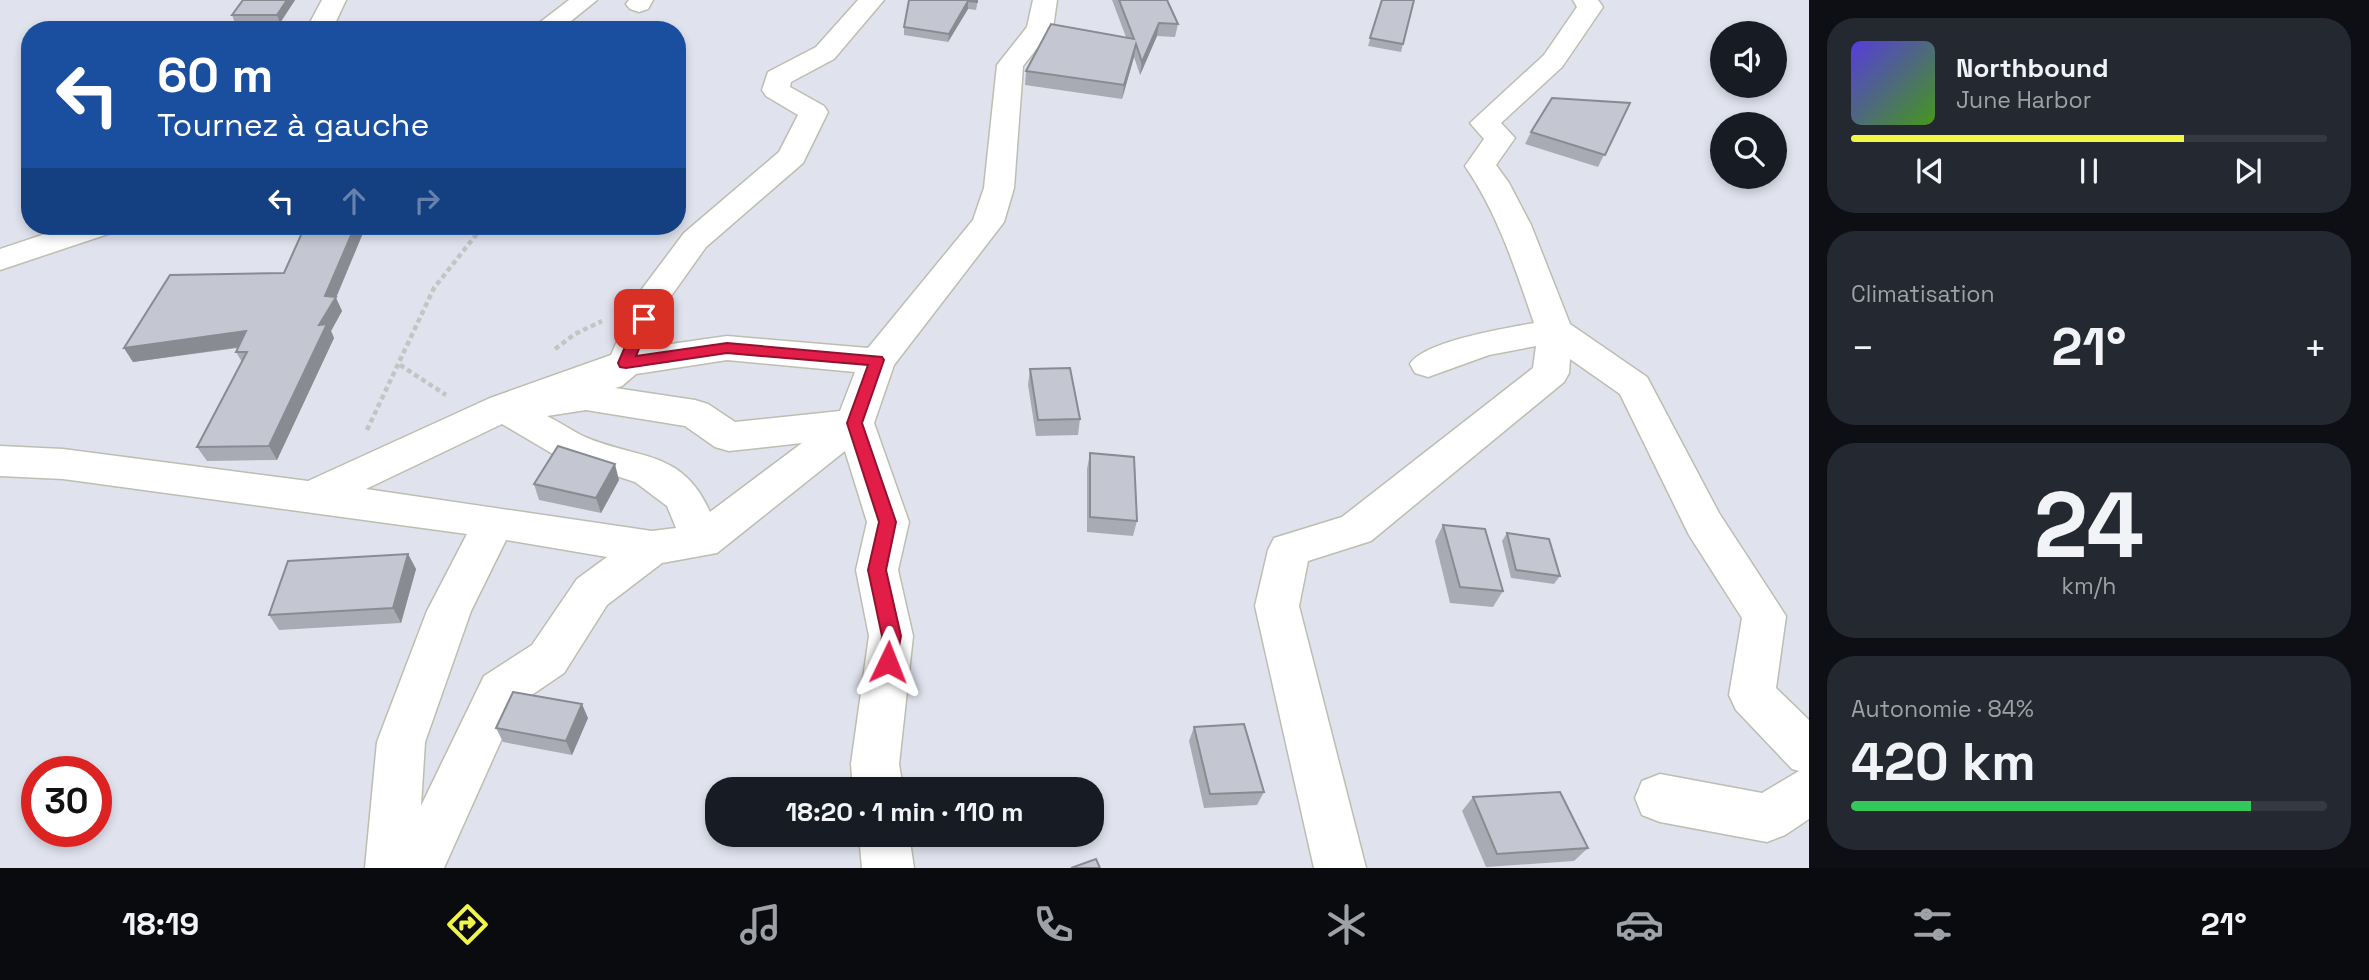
<!DOCTYPE html>
<html lang="fr">
<head>
<meta charset="utf-8">
<style>
  :root { --surface:#171b24; --page:#242831; --text:#f1f3f6; --muted:#9ea1a6; --line:#363941; --accent:#f1f546 }
  body { margin:0; font-family:"Space Grotesk",sans-serif; background:var(--page); color:var(--text); height:100vh; display:flex; flex-direction:column; font-size:26px; white-space:nowrap }
  * { box-sizing:border-box; margin:0 }
  p { font-size:23px; color:var(--muted) }
  .icon { flex:none; width:38px; height:38px; fill:none; stroke:currentColor; stroke-width:2; stroke-linecap:round; stroke-linejoin:round }
  .map { position:relative; flex:1; overflow:hidden }
  .drawer { display:flex; flex-direction:column; gap:18px; padding:18px; background:#0d0f14; width:560px }
  .drawer>* { flex:none }
  .guide { position:absolute; left:21px; top:21px; width:665px; height:214px; border-radius:28px; box-shadow:0 4px 10px #0003; background:#1a4fa0; color:#fff; overflow:hidden }
  .controls { position:absolute; left:1710px; top:21px; display:grid; gap:14px }
  .controls a { display:grid; place-items:center; width:77px; height:77px; border-radius:50%; background:var(--surface); box-shadow:0 4px 10px #0003; font-size:35px }
  .speed { position:absolute; left:21px; top:756px; display:flex; gap:14px; font-size:35px; font-weight:700; text-align:center }
  .speed>* { display:grid; place-content:center; width:91px; height:91px; border-radius:50%; background:var(--surface); box-shadow:0 4px 10px #0003; line-height:1 }
  .speed .limit { border:10px solid #d22; background:#fff; color:#111 }
  .pin { position:absolute; display:grid; place-items:center; width:60px; height:60px; color:#fff; margin:-30px; border-radius:14px; box-shadow:0 4px 10px #0006 }
  .me { position:absolute; width:77px; margin:-38px; rotate:2deg; stroke-linejoin:round; filter:drop-shadow(0 0 5px #0008) }
  .turn { display:flex; align-items:center; gap:24px; height:147px; padding:0 21px; font-size:32px }
  .turn .icon { width:91px; height:91px; stroke-width:2.5 }
  .turn b { display:block; font-size:49px; line-height:60px }
  .lanes { display:flex; align-items:center; height:66px; padding:0 21px; background:#0003; justify-content:center; gap:35px; direction:ltr }
  .lanes .off { opacity:.35 }
  .big { font-size:52px; font-weight:800; line-height:1.1 }
  .drawer .tile { flex:1; display:flex; flex-direction:column; justify-content:center; gap:10px; min-width:0; padding:0 24px; border-radius:28px; background:var(--page) }
  .drawer .dial { align-items:center; gap:0 }
  .dial b { font-size:91px; line-height:1 }
  .song { display:flex; align-items:center; gap:21px }
  .cover { width:84px; height:84px; border-radius:10px; background:linear-gradient(135deg,hsl(250 70% 55%),hsl(100 70% 35%)) }
  .played { height:7px; border-radius:4px; background:linear-gradient(90deg,var(--accent) 70%,var(--line) 70%) }
  .keys { display:flex; justify-content:space-around; direction:ltr }
  .heat { display:flex; justify-content:space-between; align-items:center; font-size:38px; direction:ltr }
  .charge { height:10px; border-radius:5px; background:linear-gradient(90deg,#34c759 84%,var(--line) 0) }
  .trip { position:absolute; left:705px; top:777px; width:399px; height:70px; border-radius:28px; background:var(--surface); box-shadow:0 4px 10px #0003; font-weight:800; line-height:70px; text-align:center }
  .dock { display:flex; height:112px; justify-content:space-around; align-items:center; background:#090b0e; color:var(--muted) }
  .dock .icon { width:49px; height:49px }
  .dock .on { color:var(--accent) }
  .dock b { font-size:32px; color:var(--text) }
  main { display:flex; flex:1; min-height:0 }
  .map>svg:first-child { display:block }
  .lines { fill:none; stroke-linecap:round; stroke-linejoin:round }
  .minor-casing { stroke:#bdbdb0; stroke-width:3 }
  .path { stroke:#c4c4c4; stroke-width:4.5; stroke-dasharray:5 3.5; stroke-linecap:butt }
  .minor { fill:#fff; fill-rule:evenodd }
  .wall { fill:#a9abb4 }
  .shaded-wall { fill:#898b92 }
  .building { fill:#c4c7d1; stroke:#898b92; stroke-width:2 }
  .route { fill:#e11d48; stroke:#92132f; stroke-width:2 }
</style>
</head>
<body>
<main>
<div class="map">
<svg width="1809" height="868" viewBox="0 0 1809 868">
  <rect width="100%" height="100%" fill="#e0e3ee"/>
  <g class="lines">
    <g class="minor-casing">
      <g id="minor">
        <path d="M 322,0 L 346,0 L 332,30 L 306,30 Z"/>
        <path d="M 569,0 L 597,0 L 560,30 L 530,30 Z"/>
        <path d="M 629,0 L 653,0 L 648,9 L 639,12 L 630,9 L 626,4 Z"/>
        <path d="M 858,0 L 884,0 L 834,59 L 791,82 L 790,87 L 824,106 L 828,112 L 803,163 L 706,247 L 669,299 L 650,347 L 727,336 L 868,348 L 973,220 L 984,188 L 997,65 L 1027,27 L 1033,0 L 1057,0 L 1053,28 L 1023,66 L 1014,188 L 1004,222 L 894,365 L 874,423 L 909,522 L 898,570 L 913,636 L 899,764 L 903,789 L 853,789 L 851,764 L 869,636 L 856,570 L 867,522 L 845,451 L 717,553 L 662,563 L 607,605 L 564,673 L 517,705 L 444,868 L 365,868 L 377,742 L 427,611 L 467,534 L 63,479 L 0,476 L 0,446 L 63,449 L 308,481 L 490,398 L 611,355 L 636,297 L 684,233 L 779,152 L 798,115 L 766,96 L 762,90 L 768,72 L 816,47 ZM 727,360 L 855,372 L 840,411 L 735,422 L 708,404 L 695,400 L 615,388 L 622,386 L 636,374 ZM 586,410 L 685,426 L 715,447 L 729,451 L 802,443 L 710,512 C 682,449 639,460 585,437 C 572,431 560,422 547,416 ZM 502,424 L 558,457 L 635,482 L 667,506 L 676,528 L 652,531 L 366,489 ZM 506,540 L 607,557 L 577,579 L 532,645 L 484,676 L 421,806 L 425,742 L 471,611 Z"/>
        <path d="M 1573,0 L 1598,0 L 1603,7 L 1562,67 L 1501,123 L 1515,138 L 1496,165 L 1509,183 L 1531,225 L 1570,324 L 1647,377 L 1719,513 L 1786,616 L 1776,688 L 1809,720 L 1809,819 L 1785,835 L 1767,842 L 1660,822 L 1642,815 L 1635,798 L 1642,781 L 1660,774 L 1762,793 L 1799,771 L 1792,769 L 1736,710 L 1729,695 L 1742,618 L 1689,535 L 1620,394 L 1570,359 L 1569,373 L 1564,382 L 1371,541 L 1308,561 L 1299,606 L 1366,868 L 1314,868 L 1255,606 L 1268,550 L 1274,538 L 1342,517 L 1533,368 L 1536,346 L 1489,355 L 1428,377 L 1415,373 L 1410,364 C 1424,341 1507,328 1534,323 C 1515,268 1498,214 1465,166 L 1484,139 L 1470,123 L 1544,55 L 1577,7 Z"/>
        <path d="M 69,226 L 116,226 L 111,233 L 0,270 L 0,249 Z"/>
        <path d="M 859,835 L 909,835 L 914,868 L 862,868 Z"/>
      </g>
    </g>
    <g class="path">
      <path d="M 555,349 L 575,334 L 602,321"/>
      <path d="M 400,365 L 446,395"/>
      <path d="M 367,430 L 434,288 L 483,226"/>
    </g>
    <use href="#minor" class="minor"/>
  </g>
  <g class="wall">
    <path d="M 243,0 L 295,0 L 280,23 L 235,23 L 232,15 Z"/>
    <path d="M 909,0 L 978,0 L 976,10 L 968,9 L 948,42 L 904,35 L 904,27 Z"/>
    <path d="M 1112,0 L 1167,0 L 1178,24 L 1175,37 L 1157,36 L 1140,75 L 1134,57 L 1122,99 L 1025,85 L 1026,71 L 1126,37 Z"/>
    <path d="M 1381,0 L 1403,44 L 1401,52 L 1368,46 Z"/>
    <path d="M 1630,103 L 1598,167 L 1525,144 L 1531,132 Z"/>
    <path d="M 284,273 L 336,298 L 342,311 L 331,331 L 334,338 L 277,460 L 207,461 L 197,447 L 242,362 L 236,352 L 238,348 L 133,362 L 124,348 Z"/>
    <path d="M 1030,369 L 1080,419 L 1078,435 L 1036,436 L 1028,385 Z"/>
    <path d="M 1090,453 L 1137,521 L 1133,536 L 1087,532 L 1087,469 Z"/>
    <path d="M 619,480 L 601,513 L 539,500 L 534,484 Z"/>
    <path d="M 1443,525 L 1503,591 L 1493,607 L 1450,603 L 1435,541 Z"/>
    <path d="M 1507,533 L 1560,576 L 1554,584 L 1511,578 L 1502,541 Z"/>
    <path d="M 408,554 L 416,569 L 401,623 L 279,630 L 269,615 Z"/>
    <path d="M 588,718 L 572,755 L 503,742 L 496,728 Z"/>
    <path d="M 1194,727 L 1264,792 L 1257,805 L 1204,808 L 1189,741 Z"/>
    <path d="M 1473,797 L 1588,848 L 1574,861 L 1486,867 L 1462,811 Z"/>
  </g>
  <g class="shaded-wall">
    <path d="M 287,0 L 295,0 L 280,23 L 277,15 Z"/>
    <path d="M 968,1 L 968,9 L 948,42 L 949,34 Z"/>
    <path d="M 1159,23 L 1157,36 L 1140,75 L 1142,62 Z"/>
    <path d="M 1136,44 L 1134,57 L 1122,99 L 1124,85 Z"/>
    <path d="M 355,226 L 366,226 L 336,298 L 342,311 L 331,331 L 334,338 L 277,460 L 269,446 L 319,325 L 325,296 Z"/>
    <path d="M 246,331 L 254,345 L 133,362 L 124,348 Z"/>
    <path d="M 615,464 L 619,480 L 601,513 L 596,498 Z"/>
    <path d="M 408,554 L 416,569 L 401,623 L 393,608 Z"/>
    <path d="M 582,704 L 588,718 L 572,755 L 566,741 Z"/>
  </g>
  <g class="building">
    <path d="M 243,0 L 287,0 L 277,15 L 232,15 Z"/>
    <path d="M 909,0 L 977,0 L 977,2 L 968,1 L 949,34 L 904,27 Z"/>
    <path d="M 1119,0 L 1167,0 L 1178,24 L 1159,23 L 1142,62 L 1136,44 L 1124,85 L 1026,71 L 1051,24 L 1134,39 Z"/>
    <path d="M 1382,0 L 1414,0 L 1403,44 L 1370,38 Z"/>
    <path d="M 1552,98 L 1630,103 L 1605,155 L 1531,132 Z"/>
    <path d="M 305,226 L 355,226 L 325,296 L 336,297 L 319,325 L 327,324 L 269,446 L 197,447 L 247,352 L 236,352 L 246,331 L 124,348 L 170,275 L 284,273 Z"/>
    <path d="M 1070,368 L 1080,419 L 1038,420 L 1030,369 Z"/>
    <path d="M 558,446 L 615,464 L 596,498 L 534,484 Z"/>
    <path d="M 1090,453 L 1134,457 L 1137,521 L 1090,517 Z"/>
    <path d="M 1443,525 L 1485,529 L 1503,591 L 1460,587 Z"/>
    <path d="M 1507,533 L 1549,539 L 1560,576 L 1516,570 Z"/>
    <path d="M 408,554 L 393,608 L 269,615 L 288,561 Z"/>
    <path d="M 513,692 L 582,704 L 566,741 L 496,728 Z"/>
    <path d="M 1244,724 L 1264,792 L 1210,794 L 1194,727 Z"/>
    <path d="M 1560,792 L 1588,848 L 1497,854 L 1473,797 Z"/>
    <path d="M 1096,859 L 1100,868 L 1071,868 Z"/>
  </g>
  <path class="route" d="M 644,314 L 651,319 L 636,356 L 727,343 L 882,357 L 884,360 L 862,423 L 896,522 L 886,570 L 901,636 L 895,667 L 888,670 L 881,667 L 879,662 L 882,636 L 868,570 L 879,522 L 847,423 L 868,365 L 727,353 L 626,368 L 620,367 L 618,363 L 637,319 Z"/>
</svg>
<div class="controls">
<a><svg class="icon" aria-label="sound" viewBox="0 0 24 24"><path d="M4 9h4l5-4v14l-5-4H4zM17 9q2 3 0 6"/></svg></a>
<a><svg class="icon" aria-label="search" viewBox="0 0 24 24"><circle cx="10" cy="10" r="6"/><path d="M15 15l6 6"/></svg></a>
</div>
<div class="speed"><div class="limit">30</div></div>
<div class="pin" style="left:644px;top:319px;background:#d93025"><svg class="icon" aria-label="arrive" viewBox="0 0 24 24"><path d="M6 21V4h12l-3 4 3 4H6"/></svg></div>
<svg class="me" style="left:888px;top:662px" viewBox="-20 -20 40 40"><path d="M0-17L14 15 0 8-14 15z" fill="#e11d48" stroke="#fff" stroke-width="4"/></svg>
<div class="trip">18:20 · 1 min · 110 m</div>
<div class="guide">
<div class="turn"><svg class="icon" aria-label="left" viewBox="0 0 24 24"><path d="M17 20v-9H6M10 6l-5 5 5 5"/></svg><div><b>60 m</b>Tournez à gauche</div></div>
<div class="lanes"><svg class="icon" aria-label="left" viewBox="0 0 24 24"><path d="M17 20v-9H6M10 6l-5 5 5 5"/></svg><svg class="icon off" aria-label="ahead" viewBox="0 0 24 24"><path d="M12 20V5M6 11l6-6 6 6"/></svg><svg class="icon off" aria-label="right" viewBox="0 0 24 24"><path d="M7 20v-9h11M14 6l5 5-5 5"/></svg></div>
</div>
</div>
<section class="drawer">
<div class="tile">
<div class="song"><i class="cover"></i><div><b>Northbound</b><p>June Harbor</p></div></div>
<div class="played"></div>
<div class="keys"><svg class="icon" aria-label="previous" viewBox="0 0 24 24"><path d="M18 5L8 12l10 7zM5 5v14"/></svg><svg class="icon" aria-label="pause" viewBox="0 0 24 24"><path d="M8 5v14M16 5v14"/></svg><svg class="icon" aria-label="next" viewBox="0 0 24 24"><path d="M6 5l10 7-10 7zM19 5v14"/></svg></div>
</div>
<div class="tile"><p>Climatisation</p>
<div class="heat"><a>−</a><b class="big">21°</b><a>+</a></div>
</div>
<div class="tile dial"><b>24</b><p>km/h</p></div>
<div class="tile"><p>Autonomie · 84%</p><b class="big">420 km</b><div class="charge"></div></div>
</section>
</main>
<nav class="dock">
<b>18:19</b>
<svg class="icon on" aria-label="directions" viewBox="0 0 24 24"><path d="M12 3l9 9-9 9-9-9zM9 14v-3h6M13 9l2 2-2 2"/></svg>
<svg class="icon" aria-label="music" viewBox="0 0 24 24"><path d="M9 18V5l10-2v13"/><circle cx="6" cy="18" r="3"/><circle cx="16" cy="16" r="3"/></svg>
<svg class="icon" aria-label="phone" viewBox="0 0 24 24"><path d="M5 4h4l2 5-3 2q2 4 5 5l2-3 5 2v4C11 20 4 13 5 4z"/></svg>
<svg class="icon" aria-label="climate" viewBox="0 0 24 24"><path d="M12 3v18M4 7l16 10M4 17L20 7"/></svg>
<svg class="icon" aria-label="car" viewBox="0 0 24 24"><path d="M5 17H2v-5l4-1 3-4h7l3 4 3 1v5h-3M9 17h6M6 11h13"/><circle cx="7" cy="17" r="2"/><circle cx="17" cy="17" r="2"/></svg>
<svg class="icon" aria-label="filters" viewBox="0 0 24 24"><path d="M4 7h16M4 17h16"/><circle cx="9" cy="7" r="2"/><circle cx="15" cy="17" r="2"/></svg>
<b>21°</b>
</nav>
</body>
</html>
